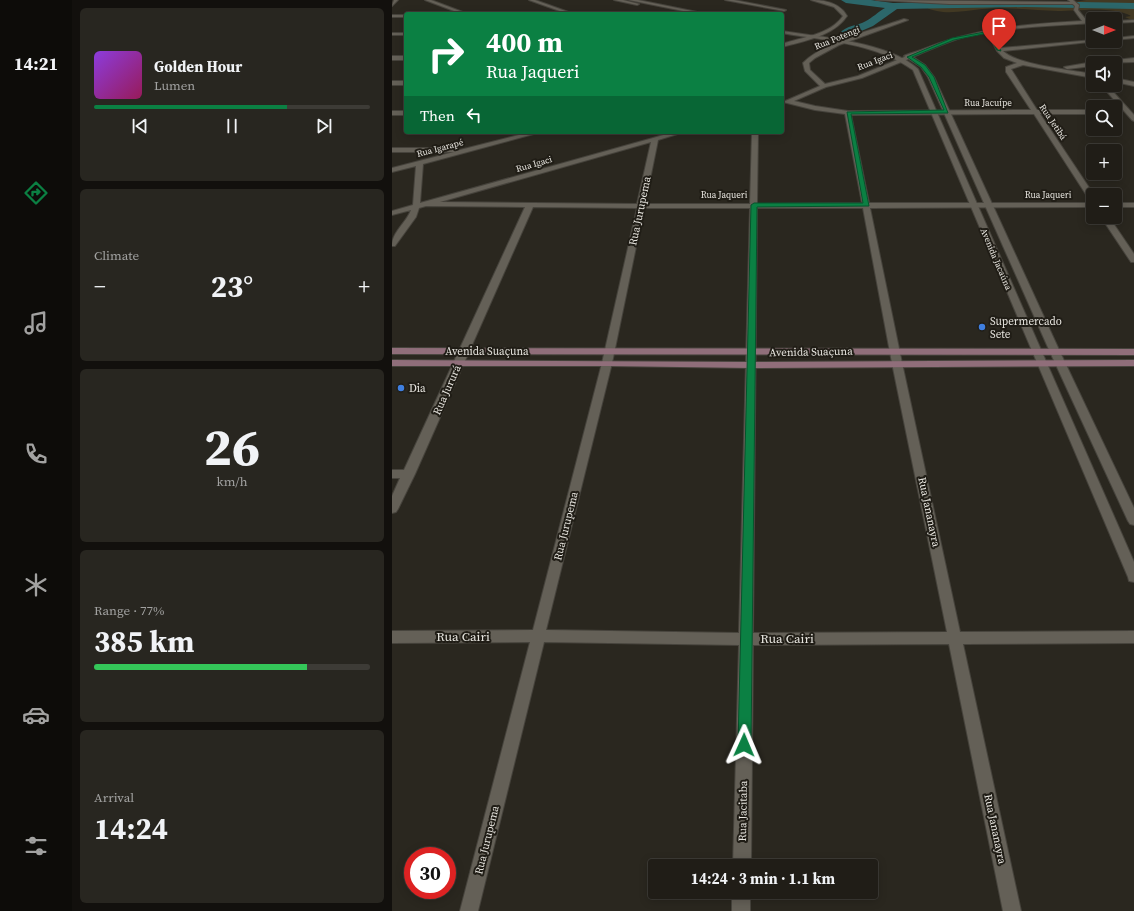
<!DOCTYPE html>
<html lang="en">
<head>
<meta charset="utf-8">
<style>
  :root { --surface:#201d17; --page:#282620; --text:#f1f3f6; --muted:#a2a2a1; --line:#3d3b36; --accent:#0b8043 }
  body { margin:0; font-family:"Source Serif 4",serif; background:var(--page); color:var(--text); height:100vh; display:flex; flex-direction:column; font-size:15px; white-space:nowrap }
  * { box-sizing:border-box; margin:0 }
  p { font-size:13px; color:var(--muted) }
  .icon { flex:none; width:22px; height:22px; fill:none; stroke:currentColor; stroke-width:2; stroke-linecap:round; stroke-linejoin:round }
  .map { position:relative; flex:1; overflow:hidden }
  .side { display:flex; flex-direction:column; gap:8px; padding:8px; background:#12100d; width:320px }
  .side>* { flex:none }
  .guide { position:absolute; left:12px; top:12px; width:380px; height:122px; border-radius:4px; box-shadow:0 2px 10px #0003,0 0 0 1px var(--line); background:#0b8043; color:#fff; overflow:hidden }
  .needle { width:26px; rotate:90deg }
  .buttons { position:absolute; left:694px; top:12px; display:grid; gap:8px }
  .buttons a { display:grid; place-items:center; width:36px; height:36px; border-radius:4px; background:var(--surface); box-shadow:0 2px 10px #0003,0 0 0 1px var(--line); font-size:20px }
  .speed { position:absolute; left:12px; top:847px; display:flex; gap:8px; font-size:20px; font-weight:700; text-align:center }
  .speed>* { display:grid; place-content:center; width:52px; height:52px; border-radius:50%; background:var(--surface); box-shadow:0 2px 10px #0003,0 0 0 1px var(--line); line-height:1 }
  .speed .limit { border:6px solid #d22; background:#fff; color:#111 }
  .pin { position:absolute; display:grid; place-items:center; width:34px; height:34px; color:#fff; margin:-41px -17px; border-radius:50% 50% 50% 0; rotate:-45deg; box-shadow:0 0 4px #0007 }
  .pin .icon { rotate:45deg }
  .me { position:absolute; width:44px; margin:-22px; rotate:1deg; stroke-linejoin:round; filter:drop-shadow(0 0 3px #0008) }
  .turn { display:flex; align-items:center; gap:14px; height:84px; padding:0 16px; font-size:18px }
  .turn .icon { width:52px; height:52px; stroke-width:2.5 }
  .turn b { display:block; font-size:28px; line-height:34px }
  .then { display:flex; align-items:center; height:38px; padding:0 16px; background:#0003; gap:8px; font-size:15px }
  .big { font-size:30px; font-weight:700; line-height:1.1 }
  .side .widget { flex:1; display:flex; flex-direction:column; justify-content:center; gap:6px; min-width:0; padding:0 14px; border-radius:6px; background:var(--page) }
  .side .dial { align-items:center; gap:0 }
  .dial b { font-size:52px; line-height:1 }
  .song { display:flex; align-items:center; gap:12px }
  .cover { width:48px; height:48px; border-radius:6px; background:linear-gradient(135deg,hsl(270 70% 55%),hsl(330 70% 35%)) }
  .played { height:4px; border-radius:2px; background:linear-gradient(90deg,var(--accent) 70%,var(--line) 70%) }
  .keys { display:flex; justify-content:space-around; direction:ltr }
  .heat { display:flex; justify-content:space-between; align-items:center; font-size:22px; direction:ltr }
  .charge { height:6px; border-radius:3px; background:linear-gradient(90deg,#34c759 77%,var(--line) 0) }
  .trip { position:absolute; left:256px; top:859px; width:230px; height:40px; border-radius:4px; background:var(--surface); box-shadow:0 2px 10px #0003,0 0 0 1px var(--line); font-weight:700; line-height:40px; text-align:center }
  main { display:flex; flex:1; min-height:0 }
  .dock { display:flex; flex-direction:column; width:72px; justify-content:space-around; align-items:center; background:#0d0c09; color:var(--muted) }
  .dock .icon { width:28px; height:28px }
  .dock .current { color:var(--accent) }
  .dock b { font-size:18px; color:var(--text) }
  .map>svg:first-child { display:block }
  .green { fill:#423923 }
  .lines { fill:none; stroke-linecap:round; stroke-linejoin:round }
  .river { fill:#2c676a; fill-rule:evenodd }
  .minor-casing { stroke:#46433c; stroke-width:2 }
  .tertiary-casing { stroke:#46433c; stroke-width:2 }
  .secondary-casing { stroke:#46433c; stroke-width:2 }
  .minor { fill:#646057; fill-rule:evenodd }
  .tertiary { fill:#646057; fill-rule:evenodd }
  .secondary { fill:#906e7a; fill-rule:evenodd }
  .route { fill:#0b8043; stroke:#07532c }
  .shop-dot { fill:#3f7fe0; stroke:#201d16; stroke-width:1.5 }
  .labels { text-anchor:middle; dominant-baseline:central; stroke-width:4; stroke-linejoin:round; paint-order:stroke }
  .far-street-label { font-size:9px; fill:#e7e5df; stroke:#201d16 }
  .street-label { font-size:11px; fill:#e7e5df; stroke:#201d16 }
  .poi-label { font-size:11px; fill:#e7e5df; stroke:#201d16; text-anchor:start }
  .near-street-label { font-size:13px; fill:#e7e5df; stroke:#201d16 }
</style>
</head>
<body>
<main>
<nav class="dock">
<b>14:21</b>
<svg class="icon current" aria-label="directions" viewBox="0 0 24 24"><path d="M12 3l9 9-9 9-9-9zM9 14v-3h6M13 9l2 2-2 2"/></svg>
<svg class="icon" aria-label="music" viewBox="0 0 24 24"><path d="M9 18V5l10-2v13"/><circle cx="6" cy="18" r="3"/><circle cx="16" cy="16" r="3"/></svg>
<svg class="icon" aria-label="phone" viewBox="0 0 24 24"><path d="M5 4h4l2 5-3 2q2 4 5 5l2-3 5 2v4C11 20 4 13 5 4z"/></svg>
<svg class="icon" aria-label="climate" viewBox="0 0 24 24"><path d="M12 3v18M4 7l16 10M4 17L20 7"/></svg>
<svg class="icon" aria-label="car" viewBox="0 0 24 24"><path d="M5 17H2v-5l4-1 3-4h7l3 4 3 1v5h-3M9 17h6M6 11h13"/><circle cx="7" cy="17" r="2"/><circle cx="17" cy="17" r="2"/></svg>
<svg class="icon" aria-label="filters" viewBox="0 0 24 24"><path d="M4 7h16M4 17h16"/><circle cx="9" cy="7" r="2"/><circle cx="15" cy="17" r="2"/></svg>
</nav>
<section class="side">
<div class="widget">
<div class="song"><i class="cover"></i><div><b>Golden Hour</b><p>Lumen</p></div></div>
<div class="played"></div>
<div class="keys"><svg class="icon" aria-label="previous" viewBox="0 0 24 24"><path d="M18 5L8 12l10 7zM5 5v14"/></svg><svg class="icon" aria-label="pause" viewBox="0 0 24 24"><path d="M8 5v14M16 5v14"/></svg><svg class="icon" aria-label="next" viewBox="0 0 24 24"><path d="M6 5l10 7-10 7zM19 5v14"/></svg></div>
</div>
<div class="widget"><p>Climate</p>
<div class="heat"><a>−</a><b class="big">23°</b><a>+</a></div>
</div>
<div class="widget dial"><b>26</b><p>km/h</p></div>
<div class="widget"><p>Range · 77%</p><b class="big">385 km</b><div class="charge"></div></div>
<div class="widget"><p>Arrival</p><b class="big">14:24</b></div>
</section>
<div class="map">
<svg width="742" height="911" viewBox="0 0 742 911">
  <rect width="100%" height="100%" fill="#2a271f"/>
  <path class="green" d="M 694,0 L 742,0 L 742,21 L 733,17 L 739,16 C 722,6 686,11 666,11 C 641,10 615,7 590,9 C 572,11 550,16 533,7 L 672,4 Z"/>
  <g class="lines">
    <path class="river" d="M 449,0 L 479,0 L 501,3 L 633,1 L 742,3 L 742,9 L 633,7 L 505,9 L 481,26 L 453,38 L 449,36 L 447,34 C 454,25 465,26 474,21 C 480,18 486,12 493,8 L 454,3 Z"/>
    <g class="minor-casing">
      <g id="minor">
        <path d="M 2,0 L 6,0 L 0,6 Z"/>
        <path d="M 33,0 L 39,0 L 76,14 L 70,14 Z"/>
        <path d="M 137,0 L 143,0 L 182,14 L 176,14 Z"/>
        <path d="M 333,0 L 342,0 L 394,10 L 392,11 Z"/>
        <path d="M 419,0 C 433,0 448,3 455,16 C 442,36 412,41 390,47 L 390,44 C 410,37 438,35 451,16 L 442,7 Z"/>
        <path d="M 484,0 L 681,2 L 683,3 L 681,4 L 557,4 Z"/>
        <rect x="0" y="15" width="14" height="2"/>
        <path d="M 512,19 L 516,20 L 447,45 L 423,58 L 417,63 L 418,70 L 433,84 L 466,76 L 515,56 L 519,56 L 519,58 L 470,78 L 434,87 L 402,101 L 423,106 L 456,111 L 639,110 L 614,72 L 614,67 L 625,63 L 612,58 L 605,51 L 595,31 L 599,31 L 609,48 L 701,40 L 707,41 L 611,51 C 625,65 679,70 701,74 L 701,78 L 631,65 L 619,69 L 645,110 L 701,110 L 701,114 L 648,114 L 702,195 L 701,201 L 697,199 L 642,114 L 459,115 L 477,203 L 701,203 L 701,207 L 478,208 L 510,363 L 568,632 L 742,631 L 742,643 L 571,644 L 629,911 L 611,911 L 557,644 L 361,645 L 359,866 L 341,866 L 347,645 L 152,642 L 86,911 L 68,911 L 138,642 L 0,643 L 0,631 L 141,630 L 210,363 L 245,208 L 141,207 L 23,474 L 6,509 L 4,512 L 0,513 L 0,496 L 8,478 L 0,478 L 0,470 L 12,470 L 133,207 L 34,206 L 27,208 L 24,217 L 3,246 L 0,246 C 0,232 14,223 19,210 L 0,215 L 0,211 L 21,205 L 24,166 L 0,172 L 0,168 L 62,152 L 0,152 L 0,148 L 62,148 L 64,149 L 64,151 L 139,132 L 149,132 L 31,164 L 28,203 L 261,138 L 282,132 L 292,132 L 266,140 L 253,204 L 358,204 L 360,132 L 366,132 L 365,204 L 470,203 L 453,114 L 423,110 L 391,102 L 428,86 L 413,71 L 411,63 C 432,41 484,29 512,19 ZM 259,142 L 245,204 L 48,202 ZM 252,208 L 358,208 L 347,633 L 154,630 L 220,363 ZM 365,208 L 471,208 L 500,363 L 555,632 L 361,633 Z"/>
        <rect x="0" y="33" width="14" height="2"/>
        <path d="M 742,36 L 742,38 L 723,40 L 723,38 Z"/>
        <rect x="0" y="56" width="14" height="4"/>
        <path d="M 742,58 L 742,62 L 711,63 L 714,61 Z"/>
        <path d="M 701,62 L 703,63 L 701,63 L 701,66 L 675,69 L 672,67 Z"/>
        <path d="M 723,78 L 742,82 L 742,86 L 723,82 Z"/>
        <rect x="0" y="81" width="14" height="4"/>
        <path d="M 709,85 L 715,85 L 742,115 L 742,121 L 740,120 Z"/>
        <rect x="0" y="111" width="14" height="4"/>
        <rect x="723" y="203" width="19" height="4"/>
        <path d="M 709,217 L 717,217 L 742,254 L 742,262 L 739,262 Z"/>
        <rect x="340" y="892" width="18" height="19"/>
      </g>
    </g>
    <g class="tertiary-casing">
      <g id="tertiary">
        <path d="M 222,0 L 231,0 L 247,4 L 245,5 Z"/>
        <path d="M 237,0 L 246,0 L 315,14 L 306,14 Z"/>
        <path d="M 676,0 L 681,0 L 687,5 L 686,10 L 695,21 L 701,21 L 701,23 C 658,26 614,27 572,37 C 554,42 538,50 521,57 L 533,65 L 542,77 L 668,352 L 742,508 L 742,525 L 738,524 L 736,521 L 658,352 L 536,77 L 529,67 L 512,56 C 516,54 524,52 529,50 C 580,28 635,24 690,21 L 682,10 L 683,6 Z"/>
        <path d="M 742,20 L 742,22 L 723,23 L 723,21 Z"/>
        <path d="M 390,31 C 428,37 497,42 526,69 L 742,562 L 742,582 L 737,581 L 736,577 L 521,70 C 483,43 434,41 390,33 Z"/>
      </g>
    </g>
    <g class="secondary-casing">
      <g id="secondary">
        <path d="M 0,348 L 742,349 L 742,355 L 0,354 Z"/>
        <path d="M 0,360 L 359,362 L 742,360 L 742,366 L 359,368 L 215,366 L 0,366 Z"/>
      </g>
    </g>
    <use href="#minor" class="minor"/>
    <use href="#tertiary" class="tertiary"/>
    <use href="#secondary" class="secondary"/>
  </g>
  <path class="route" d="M 598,31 L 609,51 L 605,50 L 596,33 L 562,40 L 520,57 L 533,65 L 542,77 L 556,113 L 459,114 L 477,206 L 365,207 L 359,745 L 357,749 L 352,751 L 348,749 L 346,745 L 359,205 L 362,203 L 471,203 L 455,112 L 552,110 L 537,77 L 529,67 L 515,57 L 560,38 Z"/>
  <g class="shop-dot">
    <circle cx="590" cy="327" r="4"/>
    <circle cx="9" cy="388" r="4"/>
  </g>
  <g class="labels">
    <g class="far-street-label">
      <text transform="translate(445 38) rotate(-22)">Rua Potengi</text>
      <text transform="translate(483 61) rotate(-21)">Rua Igaci</text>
      <text x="596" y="103">Rua Jacuípe</text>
      <text transform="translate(661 122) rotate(56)">Rua Jetibá</text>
      <text transform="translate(48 148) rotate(-15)">Rua Igarapé</text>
      <text transform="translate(142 164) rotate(-16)">Rua Igaci</text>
      <text x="332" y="195">Rua Jaqueri</text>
      <text x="656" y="195">Rua Jaqueri</text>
      <text transform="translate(604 259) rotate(67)">Avenida Jacaúna</text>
    </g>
    <g class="street-label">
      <text transform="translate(248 211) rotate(-78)">Rua Jurupema</text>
      <text x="95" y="351">Avenida Suaçuna</text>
      <text transform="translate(419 352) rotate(-1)">Avenida Suaçuna</text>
      <text transform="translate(55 390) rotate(-66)">Rua Jururá</text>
      <text transform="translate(537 512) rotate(78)">Rua Jananayra</text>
      <text transform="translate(174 526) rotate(-76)">Rua Jurupema</text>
      <text transform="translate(351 811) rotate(-89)">Rua Jacitaba</text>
      <text transform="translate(603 829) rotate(78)">Rua Jananayra</text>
      <text transform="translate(95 840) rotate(-76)">Rua Jurupema</text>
    </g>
    <g class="poi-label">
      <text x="598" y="321">Supermercado<tspan x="598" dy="13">Sete</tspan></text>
      <text x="17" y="388">Dia</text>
    </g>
    <g class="near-street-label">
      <text x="71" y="636">Rua Cairi</text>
      <text x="395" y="638">Rua Cairi</text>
    </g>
  </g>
</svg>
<div class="buttons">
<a><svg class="needle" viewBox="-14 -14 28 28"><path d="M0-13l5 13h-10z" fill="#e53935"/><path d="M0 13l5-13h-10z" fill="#a2a2a1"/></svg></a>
<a><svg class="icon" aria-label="sound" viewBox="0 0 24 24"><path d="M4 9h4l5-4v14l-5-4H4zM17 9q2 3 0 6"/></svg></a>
<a><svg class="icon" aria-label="search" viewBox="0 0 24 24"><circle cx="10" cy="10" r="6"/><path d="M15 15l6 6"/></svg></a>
<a>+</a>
<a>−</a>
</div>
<div class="speed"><div class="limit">30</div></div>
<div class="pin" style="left:607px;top:50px;background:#d93025"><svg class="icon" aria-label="arrive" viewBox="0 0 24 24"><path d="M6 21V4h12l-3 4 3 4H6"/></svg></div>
<svg class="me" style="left:352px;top:745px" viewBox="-20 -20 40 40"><path d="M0-17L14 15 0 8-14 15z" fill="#0b8043" stroke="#fff" stroke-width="4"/></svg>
<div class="trip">14:24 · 3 min · 1.1 km</div>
<div class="guide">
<div class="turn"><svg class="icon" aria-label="right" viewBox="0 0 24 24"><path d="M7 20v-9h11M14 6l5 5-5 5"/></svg><div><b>400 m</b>Rua Jaqueri</div></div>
<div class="then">Then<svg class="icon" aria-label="left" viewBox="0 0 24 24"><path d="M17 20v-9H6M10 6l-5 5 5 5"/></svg></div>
</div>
</div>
</main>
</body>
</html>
